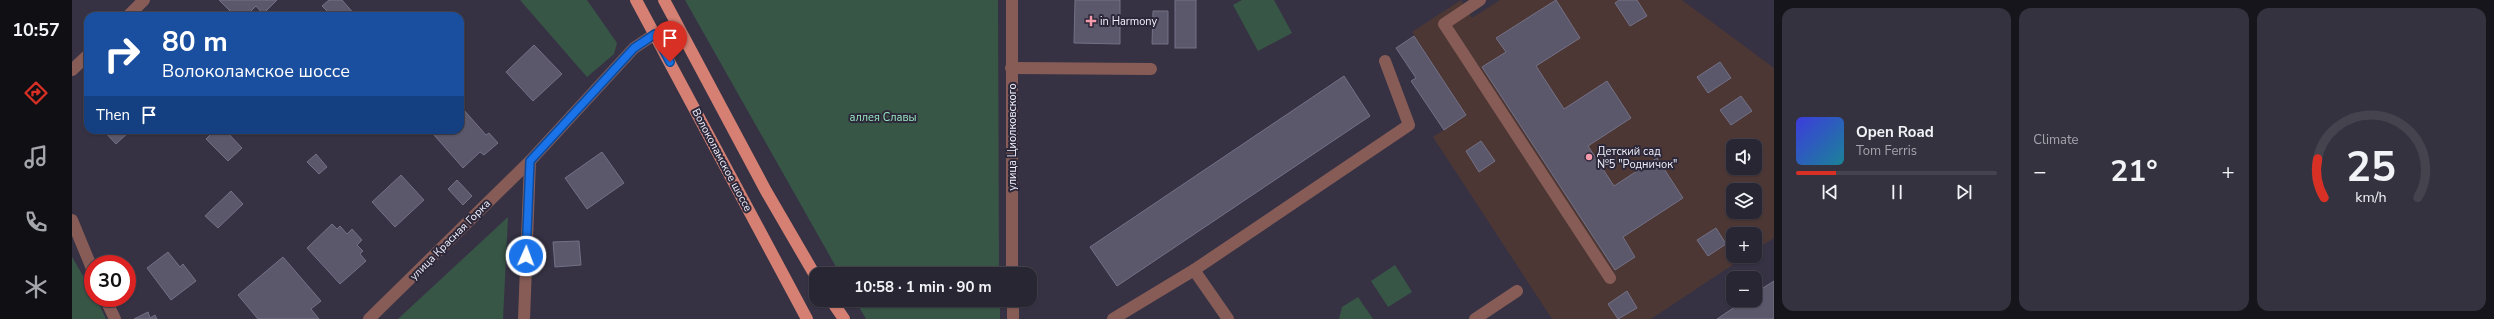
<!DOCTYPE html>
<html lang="en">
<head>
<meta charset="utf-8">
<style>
  :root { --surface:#282633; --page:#34323f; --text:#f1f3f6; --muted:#a5a5ac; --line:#44434e; --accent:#d93025 }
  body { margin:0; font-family:"Nunito Sans",sans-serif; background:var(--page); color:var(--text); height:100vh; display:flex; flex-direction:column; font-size:15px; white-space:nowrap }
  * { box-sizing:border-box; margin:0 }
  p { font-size:13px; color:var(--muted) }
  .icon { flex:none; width:22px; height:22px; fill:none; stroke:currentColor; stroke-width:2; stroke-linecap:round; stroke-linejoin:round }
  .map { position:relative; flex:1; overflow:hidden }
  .drawer { display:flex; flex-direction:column; gap:8px; padding:8px; background:#16151c; width:720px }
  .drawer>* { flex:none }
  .top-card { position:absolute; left:12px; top:12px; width:380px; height:122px; border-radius:12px; box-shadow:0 1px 3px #0004,0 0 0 1px var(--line); background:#1a4fa0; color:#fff; overflow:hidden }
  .buttons { position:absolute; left:1654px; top:139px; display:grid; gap:8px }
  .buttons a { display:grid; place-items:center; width:36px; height:36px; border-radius:8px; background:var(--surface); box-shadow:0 1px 3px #0004,0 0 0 1px var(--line); font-size:20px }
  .speed { position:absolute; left:12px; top:255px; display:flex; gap:8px; font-size:20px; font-weight:700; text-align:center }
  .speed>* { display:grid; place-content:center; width:52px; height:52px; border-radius:50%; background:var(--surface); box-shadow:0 1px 3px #0004,0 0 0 1px var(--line); line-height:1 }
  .speed .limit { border:6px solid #d22; background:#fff; color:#111 }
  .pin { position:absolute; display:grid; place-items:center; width:34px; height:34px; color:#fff; margin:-41px -17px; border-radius:50% 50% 50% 0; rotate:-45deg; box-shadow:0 0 4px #0007 }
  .pin .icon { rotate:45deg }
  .me { position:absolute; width:44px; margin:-22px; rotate:2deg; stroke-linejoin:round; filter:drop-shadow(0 0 3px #0008) }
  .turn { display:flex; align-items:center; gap:14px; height:84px; padding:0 12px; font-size:18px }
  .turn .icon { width:52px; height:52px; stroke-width:2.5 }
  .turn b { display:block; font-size:28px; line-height:34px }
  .then { display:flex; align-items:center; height:38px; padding:0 12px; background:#0003; gap:8px; font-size:15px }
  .big { font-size:30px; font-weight:700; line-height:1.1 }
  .drawer .card { flex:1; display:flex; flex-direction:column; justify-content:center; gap:6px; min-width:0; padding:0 14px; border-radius:12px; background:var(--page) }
  .drawer .dial { align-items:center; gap:0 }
  .dial svg { height:104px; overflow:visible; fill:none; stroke:var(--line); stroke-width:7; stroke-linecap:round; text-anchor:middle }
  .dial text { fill:var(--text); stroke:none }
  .song { display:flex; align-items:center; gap:12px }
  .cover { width:48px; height:48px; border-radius:6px; background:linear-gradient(135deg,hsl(240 70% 55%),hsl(190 70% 35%)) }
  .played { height:4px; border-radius:2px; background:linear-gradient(90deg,var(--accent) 20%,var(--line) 20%) }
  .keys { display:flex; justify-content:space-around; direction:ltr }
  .heat { display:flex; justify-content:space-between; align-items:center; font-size:22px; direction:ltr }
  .drawer .tiles { flex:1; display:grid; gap:8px; grid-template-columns:repeat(3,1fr) }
  .trip { position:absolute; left:737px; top:267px; width:228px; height:40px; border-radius:12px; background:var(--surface); box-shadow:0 1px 3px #0004,0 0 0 1px var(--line); font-weight:700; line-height:40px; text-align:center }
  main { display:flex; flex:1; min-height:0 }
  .dock { display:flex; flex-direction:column; width:72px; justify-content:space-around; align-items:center; background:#100f14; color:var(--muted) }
  .dock .icon { width:28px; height:28px }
  .dock .selected { color:var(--accent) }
  .dock b { font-size:18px; color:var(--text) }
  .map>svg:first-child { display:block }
  .education { fill:#4c3735; fill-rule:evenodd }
  .green { fill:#375646 }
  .building { fill:#5c586c; stroke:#747186 }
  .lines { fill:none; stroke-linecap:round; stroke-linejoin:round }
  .minor { stroke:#875c56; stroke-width:12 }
  .major { stroke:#d58073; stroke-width:12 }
  .route-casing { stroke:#114b97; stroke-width:10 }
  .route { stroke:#1a73e8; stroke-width:7 }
  .poi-dot { fill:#f39aab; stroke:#2c283a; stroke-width:1.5 }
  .labels { text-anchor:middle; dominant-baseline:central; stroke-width:4; stroke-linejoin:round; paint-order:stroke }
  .poi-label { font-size:11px; fill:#f1f0fc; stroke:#2c283a; text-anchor:start }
  .park-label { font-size:11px; fill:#99e9c1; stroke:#2c283a }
  .street-label { font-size:11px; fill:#f1f0fc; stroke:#2c283a }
</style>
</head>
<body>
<main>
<nav class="dock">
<b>10:57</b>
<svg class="icon selected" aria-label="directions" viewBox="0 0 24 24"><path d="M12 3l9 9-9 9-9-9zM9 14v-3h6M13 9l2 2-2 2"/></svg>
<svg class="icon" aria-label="music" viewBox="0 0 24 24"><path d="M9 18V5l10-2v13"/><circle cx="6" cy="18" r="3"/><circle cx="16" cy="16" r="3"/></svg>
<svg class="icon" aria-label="phone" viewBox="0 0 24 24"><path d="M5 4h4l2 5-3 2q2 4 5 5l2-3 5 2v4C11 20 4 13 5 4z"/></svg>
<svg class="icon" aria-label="climate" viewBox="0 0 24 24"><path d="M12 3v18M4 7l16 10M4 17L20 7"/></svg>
</nav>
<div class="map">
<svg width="1702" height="319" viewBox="0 0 1702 319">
  <rect width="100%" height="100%" fill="#363244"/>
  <path class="education" d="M 1389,0 L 1400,18 L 1428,0 L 1610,0 L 1702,68 L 1702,238 L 1683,250 L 1683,234 L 1661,234 L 1661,256 L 1674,256 L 1579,319 L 1480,319 L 1361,137 L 1394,115 L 1340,32 ZM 1661,146 L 1683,146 L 1683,168 L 1661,168 ZM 1661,190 L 1683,190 L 1683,212 L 1661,212 Z"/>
  <g class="green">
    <path d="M 448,0 L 515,0 L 545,43 L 542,54 L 515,77 Z"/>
    <path d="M 613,0 L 926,0 L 927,274 L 768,274 Z"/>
    <path d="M 1170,0 L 1202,0 L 1220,33 L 1186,51 L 1161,5 Z"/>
    <path d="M 436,217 L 431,319 L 326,319 Z"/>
    <path d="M 0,257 L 21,293 L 21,298 L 24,298 L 34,319 L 0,319 Z"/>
    <path d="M 1323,265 L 1340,292 L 1316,307 L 1299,281 Z"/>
    <path d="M 1286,297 L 1301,319 L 1267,319 L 1270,307 Z"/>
    <path d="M 783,300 L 928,300 L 928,319 L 794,319 Z"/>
  </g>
  <g class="building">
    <path d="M 147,0 L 205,0 L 191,14 L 184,6 L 174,16 L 163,16 Z"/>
    <path d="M 257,0 L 270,0 L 283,15 L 260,16 L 250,6 Z"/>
    <path d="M 1003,0 L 1048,0 L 1048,44 L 1002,43 Z"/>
    <rect x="1103" y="0" width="21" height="48"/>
    <path d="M 1484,0 L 1508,38 L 1464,66 L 1492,109 L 1535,81 L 1559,118 L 1516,146 L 1542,186 L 1585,158 L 1611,198 L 1551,237 L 1563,257 L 1543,270 L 1410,67 L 1434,52 L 1424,38 Z"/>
    <path d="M 1547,0 L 1565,0 L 1575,16 L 1558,26 L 1543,3 Z"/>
    <path d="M 1081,11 L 1096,11 L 1096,44 L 1080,44 Z"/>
    <path d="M 330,12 L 335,16 L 326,16 Z"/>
    <path d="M 1342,36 L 1394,115 L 1372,130 L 1339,81 L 1344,78 L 1324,48 Z"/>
    <path d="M 462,45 L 490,74 L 461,101 L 434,72 Z"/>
    <path d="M 1648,62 L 1659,78 L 1636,93 L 1625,77 Z"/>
    <path d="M 1272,76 L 1298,116 L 1045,286 L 1018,247 Z"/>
    <path d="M 1669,96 L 1680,111 L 1659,125 L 1648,110 Z"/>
    <path d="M 391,109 L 414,135 L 417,133 L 426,143 L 412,155 L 408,152 L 391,168 L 362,135 L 367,130 L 388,130 L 388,111 Z"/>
    <path d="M 31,130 L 59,130 L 44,144 Z"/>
    <path d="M 143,130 L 153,130 L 170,148 L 156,161 L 134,139 Z"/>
    <path d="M 1409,141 L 1423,161 L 1407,172 L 1394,151 Z"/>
    <path d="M 530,152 L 552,183 L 515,209 L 493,178 Z"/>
    <path d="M 244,154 L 255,167 L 247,174 L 235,162 Z"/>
    <path d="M 329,175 L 352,200 L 323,227 L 300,202 Z"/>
    <path d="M 385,180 L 400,196 L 391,205 L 376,189 Z"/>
    <path d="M 159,191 L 171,204 L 146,228 L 133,216 Z"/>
    <path d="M 260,224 L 265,229 L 268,226 L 275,234 L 280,229 L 290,240 L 285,245 L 291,251 L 288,254 L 294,261 L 268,284 L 235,248 Z"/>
    <path d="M 1644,228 L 1654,244 L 1636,256 L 1625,240 Z"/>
    <path d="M 507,241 L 509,265 L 483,267 L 481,242 Z"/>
    <path d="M 96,252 L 108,267 L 111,264 L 124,281 L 99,300 L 75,268 Z"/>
    <path d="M 211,257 L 249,301 L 239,309 L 247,319 L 186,319 L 166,295 Z"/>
    <path d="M 1702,281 L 1702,319 L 1645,319 L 1673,300 L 1683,300 L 1683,293 Z"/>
    <path d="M 1555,291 L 1565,308 L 1546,319 L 1536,304 Z"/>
    <path d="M 76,312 L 78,318 L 83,315 L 85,319 L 62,319 Z"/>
  </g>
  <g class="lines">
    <g class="minor">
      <path d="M 940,0 L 940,274"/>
      <path d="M 1408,0 L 1372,24 L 1538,278"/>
      <path d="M 56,16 L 72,0"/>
      <path d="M 939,68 L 1079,69"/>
      <path d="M 0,70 L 16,55"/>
      <path d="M 0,220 L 21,271"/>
      <path d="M 1122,270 L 1337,125 L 1313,61"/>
      <path d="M 33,298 L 43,319"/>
      <path d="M 941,300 L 941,319"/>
      <path d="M 297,319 L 458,161 L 562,48 L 583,34"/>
      <path d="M 452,319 L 458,161"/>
      <path d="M 1041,319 L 1122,270 L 1156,319"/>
      <path d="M 1403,319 L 1445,291"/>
    </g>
    <g class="major">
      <path d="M 564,0 L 735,319"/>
      <path d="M 592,0 L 694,191 L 744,277"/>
      <path d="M 759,300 L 772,319"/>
    </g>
  </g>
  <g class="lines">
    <g class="route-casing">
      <path id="route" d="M 454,256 L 458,161 L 562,48 L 583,34 L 598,62"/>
    </g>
    <use href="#route" class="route"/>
  </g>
  <g class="poi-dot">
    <path d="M1017 15h4v4h4v4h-4v4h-4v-4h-4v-4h4z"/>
    <circle cx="1517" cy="157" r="4"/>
  </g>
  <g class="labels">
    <g class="poi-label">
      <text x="1028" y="21">in Harmony</text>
      <text x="1525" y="151">Детский сад<tspan x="1525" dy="13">№5 "Родничок"</tspan></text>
    </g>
    <g class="park-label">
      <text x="811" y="117">аллея Славы</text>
    </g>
    <g class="street-label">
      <text transform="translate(940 137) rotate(-90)">улица Циолковского</text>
      <text transform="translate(650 160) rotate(62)">Волоколамское шоссе</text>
      <text transform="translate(378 240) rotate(-45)">улица Красная Горка</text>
    </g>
  </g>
</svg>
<div class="buttons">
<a><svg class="icon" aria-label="sound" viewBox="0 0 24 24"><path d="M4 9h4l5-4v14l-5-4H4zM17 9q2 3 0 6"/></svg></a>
<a><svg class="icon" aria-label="layers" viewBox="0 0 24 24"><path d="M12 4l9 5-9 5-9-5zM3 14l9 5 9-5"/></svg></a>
<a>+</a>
<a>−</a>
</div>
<div class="speed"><div class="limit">30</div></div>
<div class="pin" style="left:598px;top:62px;background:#d93025"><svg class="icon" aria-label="arrive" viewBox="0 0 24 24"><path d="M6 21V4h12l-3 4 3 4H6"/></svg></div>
<svg class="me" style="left:454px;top:256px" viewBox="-20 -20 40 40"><circle r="17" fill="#1a73e8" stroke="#fff" stroke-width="3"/><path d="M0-11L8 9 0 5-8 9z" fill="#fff"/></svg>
<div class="trip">10:58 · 1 min · 90 m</div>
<div class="top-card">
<div class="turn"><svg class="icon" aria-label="right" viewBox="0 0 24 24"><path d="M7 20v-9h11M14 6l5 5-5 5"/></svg><div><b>80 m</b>Волоколамское шоссе</div></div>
<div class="then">Then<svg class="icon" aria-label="arrive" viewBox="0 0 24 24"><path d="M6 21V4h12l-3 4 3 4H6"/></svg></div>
</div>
</div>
<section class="drawer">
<div class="tiles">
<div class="card">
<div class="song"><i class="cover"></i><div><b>Open Road</b><p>Tom Ferris</p></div></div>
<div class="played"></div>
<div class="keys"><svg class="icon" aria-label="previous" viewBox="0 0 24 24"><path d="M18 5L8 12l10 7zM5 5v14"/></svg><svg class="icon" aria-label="pause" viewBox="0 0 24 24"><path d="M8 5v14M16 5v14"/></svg><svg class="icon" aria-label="next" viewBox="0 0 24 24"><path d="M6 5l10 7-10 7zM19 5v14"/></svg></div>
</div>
<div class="card"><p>Climate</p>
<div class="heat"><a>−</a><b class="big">21°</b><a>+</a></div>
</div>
<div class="card dial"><svg viewBox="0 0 100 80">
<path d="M14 69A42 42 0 1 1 86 69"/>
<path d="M14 69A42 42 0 0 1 9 39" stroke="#d93025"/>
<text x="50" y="56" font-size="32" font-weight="700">25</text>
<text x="50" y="72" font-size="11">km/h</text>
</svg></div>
</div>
</section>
</main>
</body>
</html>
